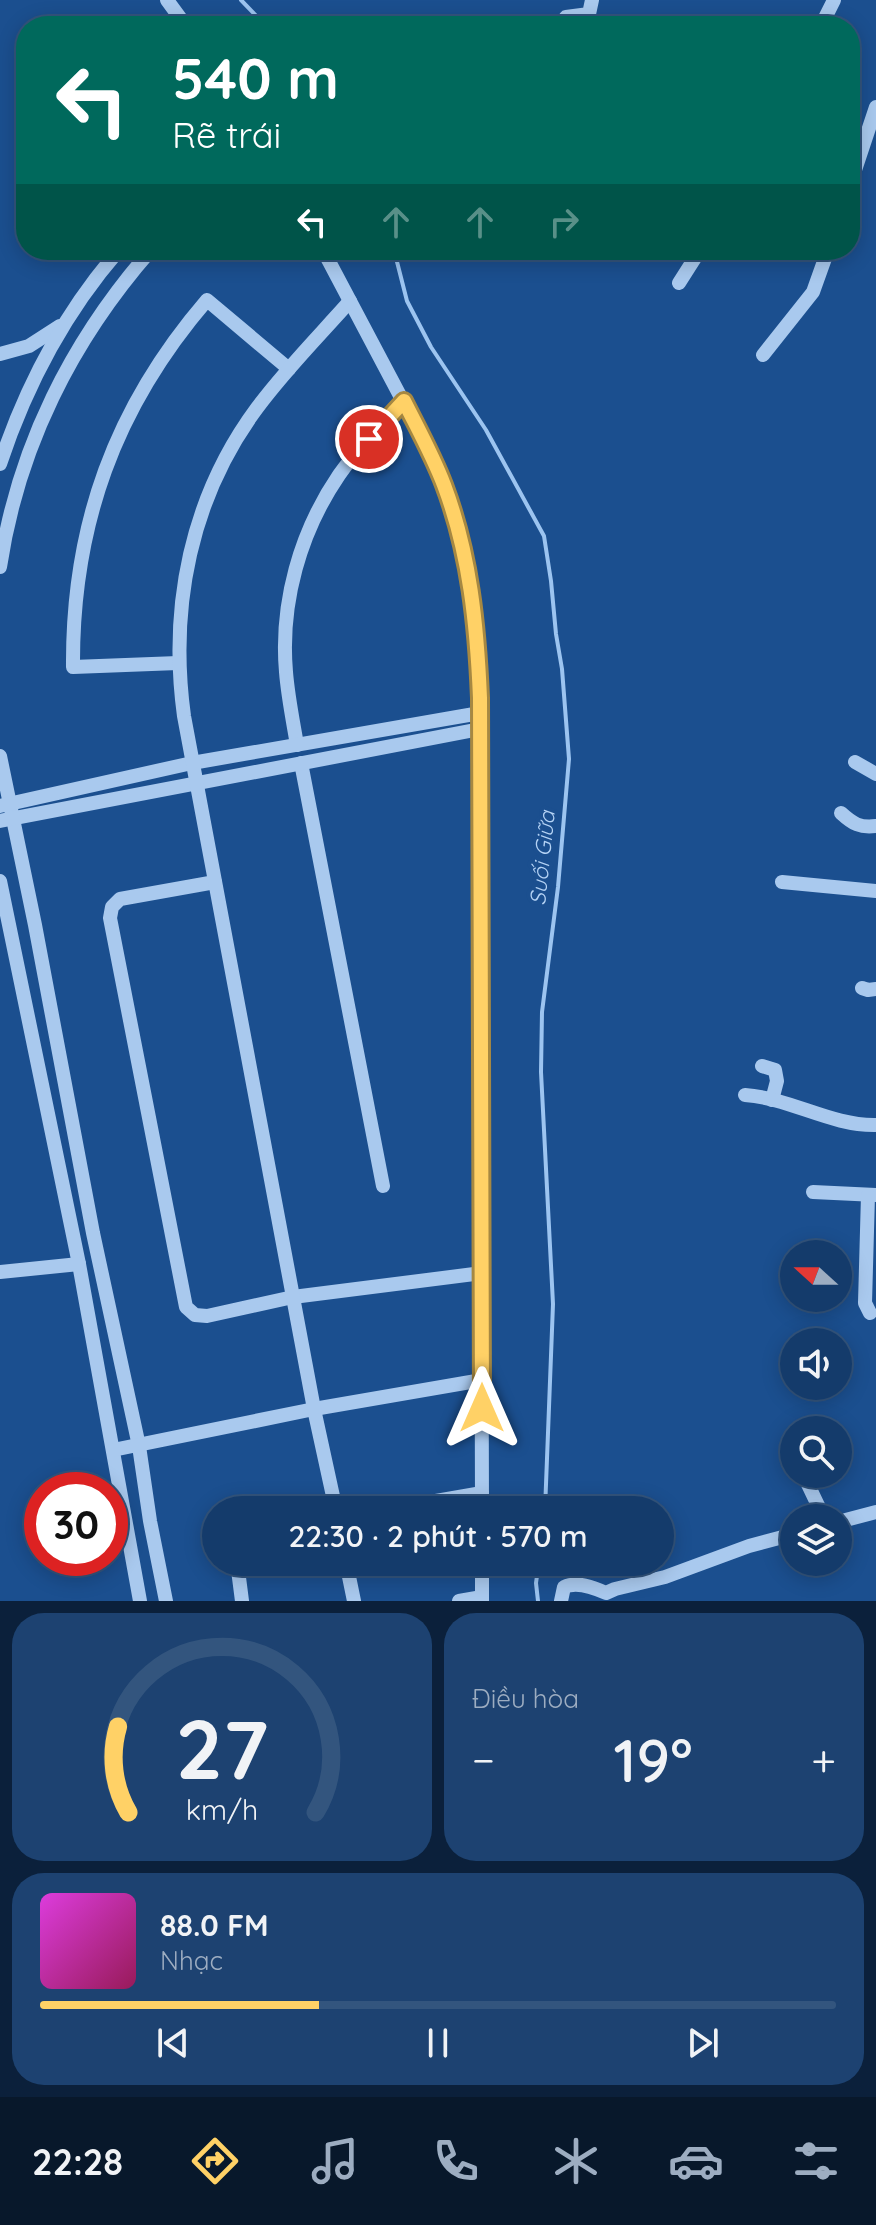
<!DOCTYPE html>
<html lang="vi">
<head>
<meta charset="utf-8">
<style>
  :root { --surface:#143b6b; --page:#1d4271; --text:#f1f3f6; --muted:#9dadc1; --line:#33557e; --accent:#ffd166 }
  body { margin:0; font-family:Quicksand,sans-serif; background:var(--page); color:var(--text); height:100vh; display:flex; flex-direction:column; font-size:30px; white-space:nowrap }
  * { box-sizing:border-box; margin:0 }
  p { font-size:26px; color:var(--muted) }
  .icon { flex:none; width:44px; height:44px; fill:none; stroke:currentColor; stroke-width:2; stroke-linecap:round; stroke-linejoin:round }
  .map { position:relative; height:1601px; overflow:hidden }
  .details { display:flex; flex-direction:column; gap:12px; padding:12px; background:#0b203b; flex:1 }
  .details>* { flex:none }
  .banner { position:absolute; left:16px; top:16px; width:844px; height:244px; border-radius:32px; box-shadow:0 4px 20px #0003,0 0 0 2px var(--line); background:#00695c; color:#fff; overflow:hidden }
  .needle { width:52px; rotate:291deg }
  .controls { position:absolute; left:780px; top:1240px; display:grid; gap:16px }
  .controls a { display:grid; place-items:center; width:72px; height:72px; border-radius:50%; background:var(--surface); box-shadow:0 4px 20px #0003,0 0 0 2px var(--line); font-size:40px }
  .speed { position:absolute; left:24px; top:1472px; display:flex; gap:16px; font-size:40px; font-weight:700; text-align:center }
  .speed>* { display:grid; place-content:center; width:104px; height:104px; border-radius:50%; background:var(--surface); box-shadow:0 4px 20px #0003,0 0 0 2px var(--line); line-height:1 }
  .speed .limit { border:12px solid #d22; background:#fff; color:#111 }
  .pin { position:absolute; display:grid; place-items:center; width:68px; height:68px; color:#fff; margin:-34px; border:4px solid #fff; border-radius:50%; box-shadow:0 2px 8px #0007 }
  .me { position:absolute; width:88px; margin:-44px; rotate:0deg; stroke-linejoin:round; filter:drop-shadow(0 0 6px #0008) }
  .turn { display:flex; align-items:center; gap:28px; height:168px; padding:0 24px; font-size:36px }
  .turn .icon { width:104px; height:104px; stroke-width:2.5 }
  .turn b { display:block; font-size:56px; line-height:68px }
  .lanes { display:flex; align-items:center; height:76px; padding:0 24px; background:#0003; justify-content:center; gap:40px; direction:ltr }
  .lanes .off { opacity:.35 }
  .big { font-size:60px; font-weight:600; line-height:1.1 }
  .details .widget { flex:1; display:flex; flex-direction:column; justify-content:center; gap:12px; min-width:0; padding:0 28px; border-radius:32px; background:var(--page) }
  .details .dial { align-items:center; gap:0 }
  .dial svg { height:208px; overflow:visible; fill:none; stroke:var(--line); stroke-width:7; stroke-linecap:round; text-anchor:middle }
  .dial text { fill:var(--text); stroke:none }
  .song { display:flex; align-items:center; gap:24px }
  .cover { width:96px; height:96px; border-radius:12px; background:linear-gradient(135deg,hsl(300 70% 55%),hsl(330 70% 35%)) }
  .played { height:8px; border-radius:4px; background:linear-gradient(90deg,var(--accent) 35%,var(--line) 35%) }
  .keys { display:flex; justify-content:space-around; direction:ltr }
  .heat { display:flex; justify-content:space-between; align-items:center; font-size:44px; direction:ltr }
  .details .tiles { flex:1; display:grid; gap:12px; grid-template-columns:1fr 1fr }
  .widget:last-child { grid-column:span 2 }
  .trip { position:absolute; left:202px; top:1496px; width:472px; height:80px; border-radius:40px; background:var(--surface); box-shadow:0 4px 20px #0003,0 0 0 2px var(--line); font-weight:600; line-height:80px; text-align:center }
  .tab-bar { display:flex; height:128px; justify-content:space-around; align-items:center; background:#08182b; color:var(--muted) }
  .tab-bar .icon { width:56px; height:56px }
  .tab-bar .on { color:var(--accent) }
  .tab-bar b { font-size:36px; color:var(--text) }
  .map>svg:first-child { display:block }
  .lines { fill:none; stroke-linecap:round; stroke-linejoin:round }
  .stream { stroke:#9cc4f0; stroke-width:4 }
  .minor { stroke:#a9c9ee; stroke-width:14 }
  .route-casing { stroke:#a68842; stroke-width:20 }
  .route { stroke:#ffd166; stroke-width:14 }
  .labels { text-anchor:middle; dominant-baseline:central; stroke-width:8; stroke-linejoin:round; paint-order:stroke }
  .water-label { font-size:22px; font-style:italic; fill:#b5d3f5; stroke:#1b4f8f }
</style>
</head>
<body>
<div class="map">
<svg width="876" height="1601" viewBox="0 0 876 1601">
  <rect width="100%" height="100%" fill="#1b4f8f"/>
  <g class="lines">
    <g class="stream">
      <path d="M 241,0 L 266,26"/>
      <path d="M 394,250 L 407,301 L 431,347 L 486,430 L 544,536 L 551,581 L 556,634 L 562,669 L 569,759 L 558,887 L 542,1012 L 541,1072 L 553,1304 L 545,1510"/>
      <path d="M 538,1601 L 536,1583 L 539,1562"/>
    </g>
    <g class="minor">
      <path d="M 167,0 L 186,26"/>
      <path d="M 559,26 L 566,17 L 589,14 L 592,0"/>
      <path d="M 821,26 L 834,0"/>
      <path d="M 850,185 L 876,107"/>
      <path d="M 323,250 L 433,458 C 466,535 477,615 480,698 L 482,1510"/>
      <path d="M 679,283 L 700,250"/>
      <path d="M 0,354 L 29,346 L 60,326"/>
      <path d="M 763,355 L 813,292 L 828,250"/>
      <path d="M 0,464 C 26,386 65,312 119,250"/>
      <path d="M 0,567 C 18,447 72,340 151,250"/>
      <path d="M 178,663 L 73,667 C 72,525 115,407 207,300 L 289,369"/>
      <path d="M 297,745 C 293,721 288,697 286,672 C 280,603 300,532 339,475 C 358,448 381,425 404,401"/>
      <path d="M 0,756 L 35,925 L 93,1233 L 139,1446 L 150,1521 L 166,1601"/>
      <path d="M 855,762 L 876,774"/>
      <path d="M 301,763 L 383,1186"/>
      <path d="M 0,806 L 192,763 L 480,713"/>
      <path d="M 841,813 C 853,824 860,828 876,826"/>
      <path d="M 0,821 L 480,729"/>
      <path d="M 0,881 L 79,1264 L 140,1601"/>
      <path d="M 215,882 L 120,899 L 112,907 L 110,918 L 186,1307 L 195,1315 L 207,1316 L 293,1297 L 482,1273"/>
      <path d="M 782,882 L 876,891"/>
      <path d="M 862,988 L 868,990 L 876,989"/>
      <path d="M 762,1066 L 775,1070 L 777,1081 L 772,1100"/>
      <path d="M 745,1095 C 790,1098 831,1126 876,1125"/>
      <path d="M 813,1192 L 876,1195"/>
      <path d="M 868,1195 L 865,1303 L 870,1313"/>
      <path d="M 0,1272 L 79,1264"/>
      <path d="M 113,1450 L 314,1409 L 482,1380"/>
      <path d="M 804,1476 L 824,1518"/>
      <path d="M 336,1510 L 314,1409 L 184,716 C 169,606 191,497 257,408 C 285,370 319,336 350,301"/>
      <path d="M 384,1510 L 482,1493"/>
      <path d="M 838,1522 L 876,1512"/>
      <path d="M 237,1562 L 242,1601"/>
      <path d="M 346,1562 L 354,1601"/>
      <path d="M 459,1601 L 482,1597"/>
      <path d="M 482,1601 L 482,1562"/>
      <path d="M 561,1601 L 564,1587 C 577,1581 593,1587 606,1593 L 615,1589 L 665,1577 L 749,1546 L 794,1534"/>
    </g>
  </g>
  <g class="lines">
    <g class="route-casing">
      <path id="route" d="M 369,439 L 404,401 C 418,429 433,456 444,485 C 470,554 477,626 480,698 L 482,1408"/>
    </g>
    <use href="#route" class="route"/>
  </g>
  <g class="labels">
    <g class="water-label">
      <text transform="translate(542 858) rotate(-84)">Suối Giữa</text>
    </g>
  </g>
</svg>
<div class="controls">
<a><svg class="needle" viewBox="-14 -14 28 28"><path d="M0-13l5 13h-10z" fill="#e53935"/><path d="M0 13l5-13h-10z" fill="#9dadc1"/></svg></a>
<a><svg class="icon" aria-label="sound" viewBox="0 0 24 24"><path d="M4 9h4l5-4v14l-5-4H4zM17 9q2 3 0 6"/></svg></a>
<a><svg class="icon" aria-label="search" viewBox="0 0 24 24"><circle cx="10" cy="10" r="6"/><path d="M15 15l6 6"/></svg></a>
<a><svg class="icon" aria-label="layers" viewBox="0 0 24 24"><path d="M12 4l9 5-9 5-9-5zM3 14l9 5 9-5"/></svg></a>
</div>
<div class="speed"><div class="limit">30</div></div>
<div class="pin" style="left:369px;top:439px;background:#d93025"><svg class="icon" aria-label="arrive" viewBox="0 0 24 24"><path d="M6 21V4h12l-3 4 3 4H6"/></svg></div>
<svg class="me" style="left:482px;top:1408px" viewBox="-20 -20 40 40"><path d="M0-17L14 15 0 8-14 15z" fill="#ffd166" stroke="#fff" stroke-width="4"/></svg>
<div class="trip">22:30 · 2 phút · 570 m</div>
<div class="banner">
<div class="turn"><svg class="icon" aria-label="left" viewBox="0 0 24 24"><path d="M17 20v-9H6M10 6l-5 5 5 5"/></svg><div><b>540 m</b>Rẽ trái</div></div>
<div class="lanes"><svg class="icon" aria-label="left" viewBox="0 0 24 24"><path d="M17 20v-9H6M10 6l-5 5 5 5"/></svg><svg class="icon off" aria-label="ahead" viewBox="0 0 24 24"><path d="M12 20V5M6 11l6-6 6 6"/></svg><svg class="icon off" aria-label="ahead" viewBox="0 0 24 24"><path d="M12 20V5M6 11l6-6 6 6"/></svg><svg class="icon off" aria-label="right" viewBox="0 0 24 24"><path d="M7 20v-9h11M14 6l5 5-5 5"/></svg></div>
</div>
</div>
<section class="details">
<div class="tiles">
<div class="widget dial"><svg viewBox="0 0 100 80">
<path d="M14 69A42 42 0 1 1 86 69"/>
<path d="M14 69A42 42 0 0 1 10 36" stroke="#ffd166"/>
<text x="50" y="56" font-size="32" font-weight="700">27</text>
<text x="50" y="72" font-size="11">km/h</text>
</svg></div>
<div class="widget"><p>Điều hòa</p>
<div class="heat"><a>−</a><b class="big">19°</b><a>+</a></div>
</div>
<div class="widget">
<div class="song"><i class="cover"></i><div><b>88.0 FM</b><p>Nhạc</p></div></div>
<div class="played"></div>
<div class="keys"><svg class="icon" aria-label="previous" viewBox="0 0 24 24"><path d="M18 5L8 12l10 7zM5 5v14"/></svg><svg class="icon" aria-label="pause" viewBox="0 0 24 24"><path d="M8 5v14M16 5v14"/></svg><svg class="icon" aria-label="next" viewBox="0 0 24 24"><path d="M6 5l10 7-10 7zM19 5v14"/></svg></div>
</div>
</div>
</section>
<nav class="tab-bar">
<b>22:28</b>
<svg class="icon on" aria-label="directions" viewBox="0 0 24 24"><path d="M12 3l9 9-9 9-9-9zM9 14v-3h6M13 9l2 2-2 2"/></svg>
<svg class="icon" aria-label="music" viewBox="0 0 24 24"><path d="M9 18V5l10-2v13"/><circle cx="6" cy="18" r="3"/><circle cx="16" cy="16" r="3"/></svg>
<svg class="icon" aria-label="phone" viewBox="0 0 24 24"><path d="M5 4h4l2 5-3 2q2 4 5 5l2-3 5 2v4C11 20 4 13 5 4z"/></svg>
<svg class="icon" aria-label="climate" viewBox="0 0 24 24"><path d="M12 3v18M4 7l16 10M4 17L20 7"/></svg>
<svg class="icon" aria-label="car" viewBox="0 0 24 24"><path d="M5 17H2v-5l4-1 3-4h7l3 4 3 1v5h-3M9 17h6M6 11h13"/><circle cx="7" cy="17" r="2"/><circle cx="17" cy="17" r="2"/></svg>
<svg class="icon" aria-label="filters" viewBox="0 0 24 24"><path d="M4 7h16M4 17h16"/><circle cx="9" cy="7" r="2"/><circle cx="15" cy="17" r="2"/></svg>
</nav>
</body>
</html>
